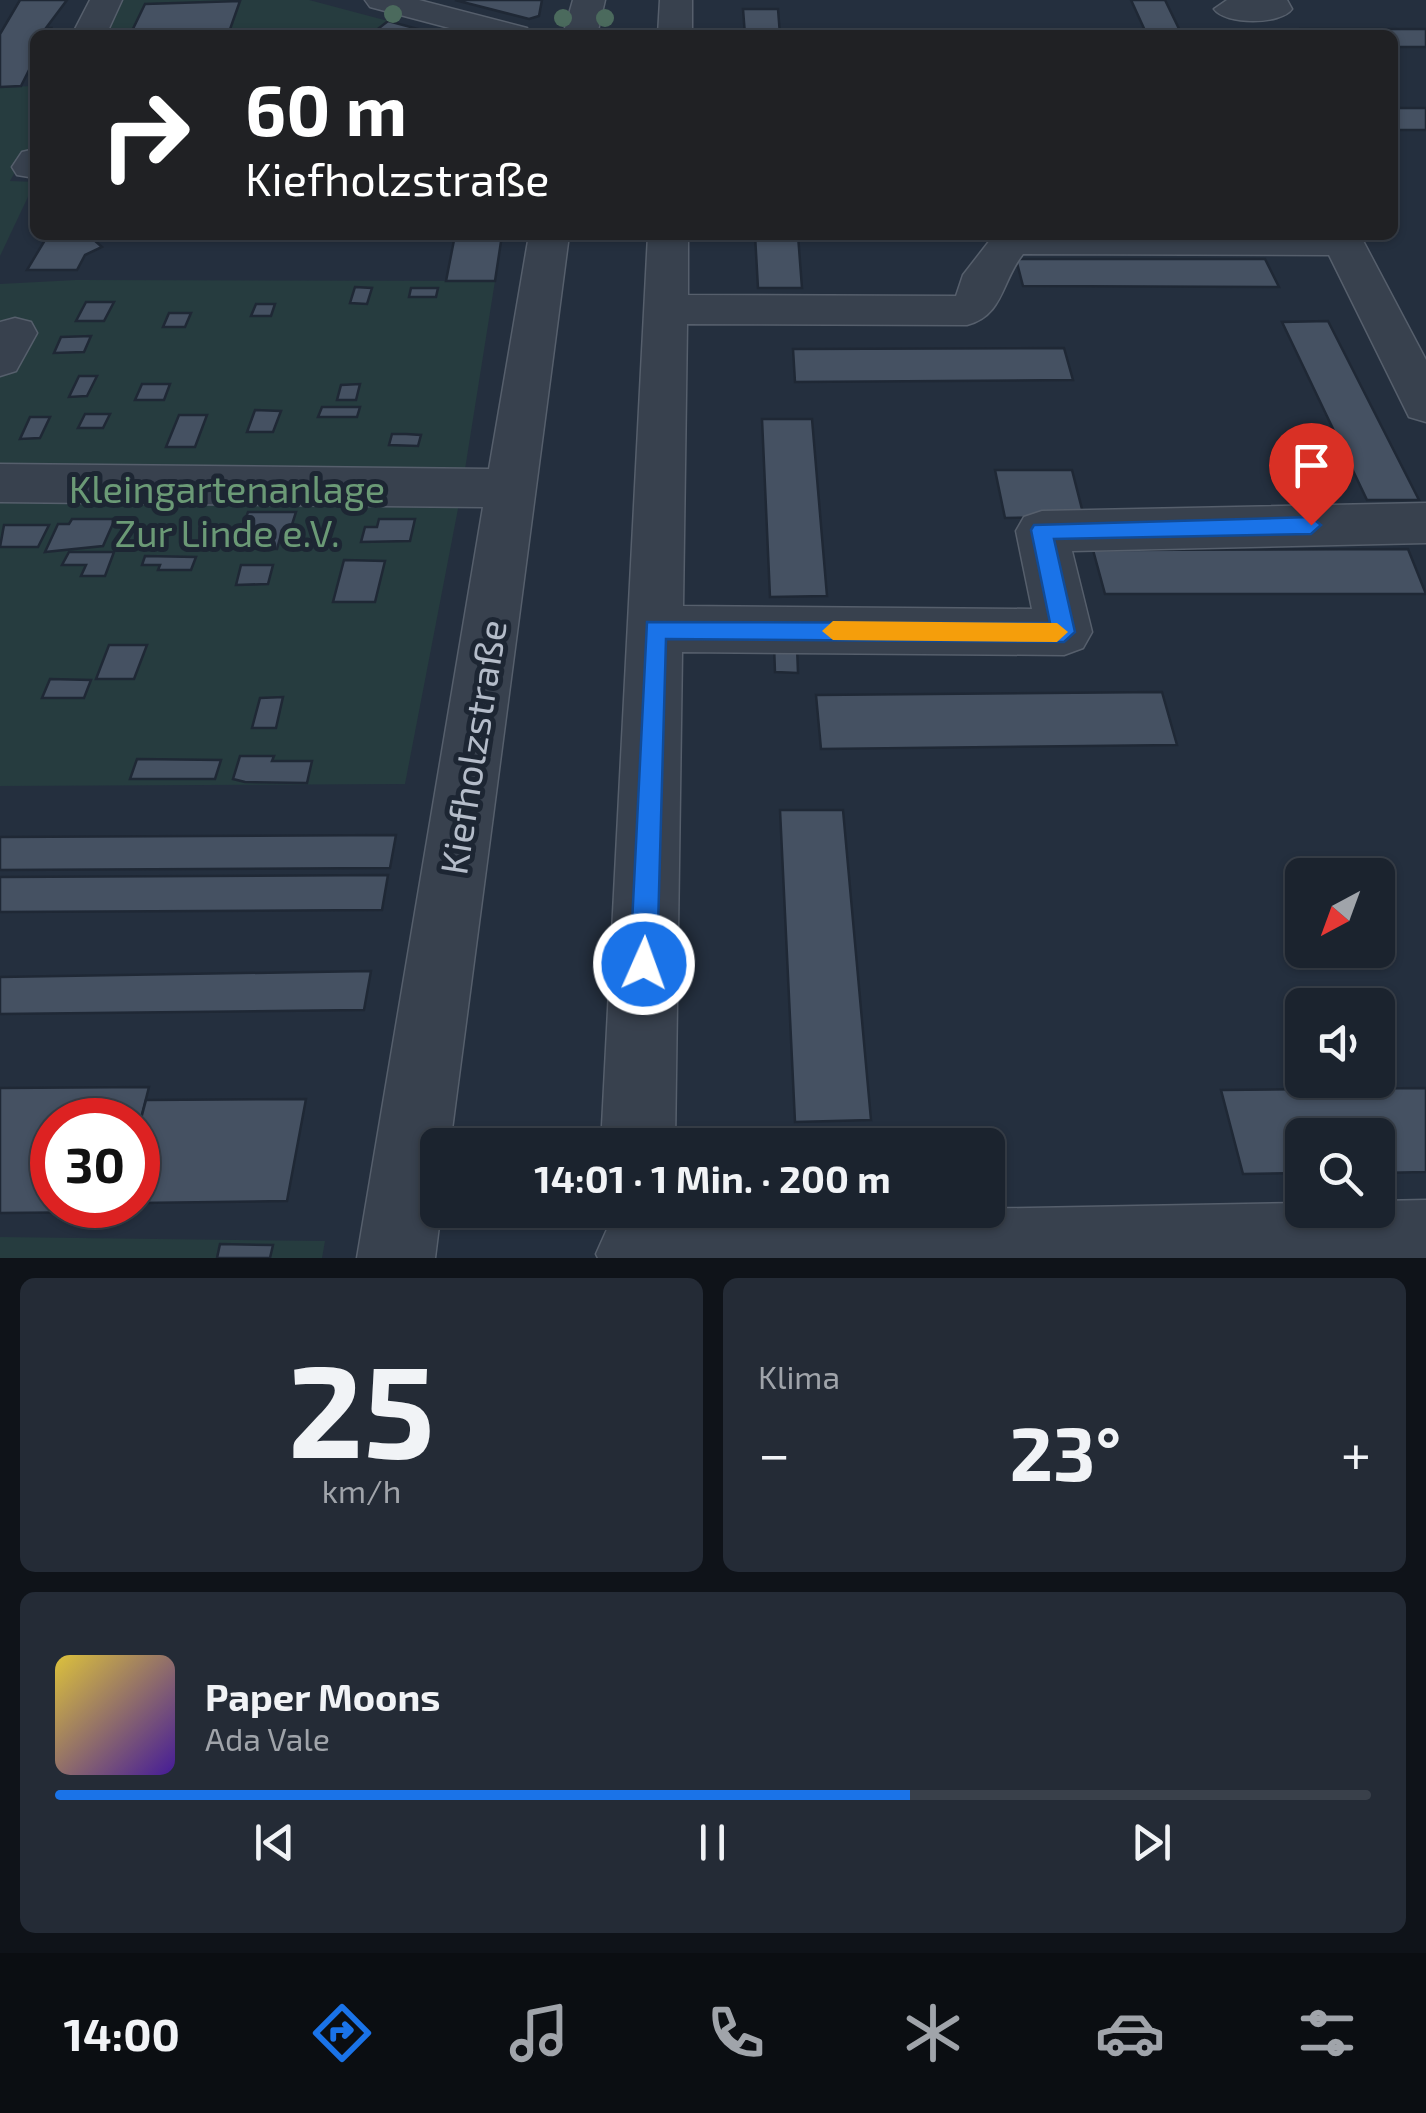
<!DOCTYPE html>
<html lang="de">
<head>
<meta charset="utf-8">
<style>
  :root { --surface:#1b232e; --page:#242b36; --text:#f1f3f6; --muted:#a0a4aa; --line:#39404a; --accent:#1a73e8 }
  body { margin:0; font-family:"Exo 2",sans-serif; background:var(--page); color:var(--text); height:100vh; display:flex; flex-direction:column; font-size:38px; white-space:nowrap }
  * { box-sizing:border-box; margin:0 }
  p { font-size:32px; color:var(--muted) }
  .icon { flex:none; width:55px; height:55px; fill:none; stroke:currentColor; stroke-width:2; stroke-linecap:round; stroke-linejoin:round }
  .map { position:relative; height:1258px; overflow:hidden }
  .side { display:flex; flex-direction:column; gap:20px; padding:20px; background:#0f1319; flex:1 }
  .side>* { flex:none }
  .guide { position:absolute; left:30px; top:30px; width:1368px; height:210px; border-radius:15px; box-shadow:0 2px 8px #0004,0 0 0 2px var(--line); background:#202124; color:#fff; overflow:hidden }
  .needle { width:65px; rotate:221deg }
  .tools { position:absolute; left:1285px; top:858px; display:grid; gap:20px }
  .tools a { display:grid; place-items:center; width:110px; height:110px; border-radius:15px; background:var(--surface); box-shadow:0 2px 8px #0004,0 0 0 2px var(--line); font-size:50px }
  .speed { position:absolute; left:30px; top:1098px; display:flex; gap:20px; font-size:50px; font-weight:700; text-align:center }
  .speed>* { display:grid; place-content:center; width:130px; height:130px; border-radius:50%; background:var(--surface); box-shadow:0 2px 8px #0004,0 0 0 2px var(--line); line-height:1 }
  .speed .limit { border:15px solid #d22; background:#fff; color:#111 }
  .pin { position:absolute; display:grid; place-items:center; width:85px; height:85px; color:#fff; margin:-102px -42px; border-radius:50% 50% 50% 0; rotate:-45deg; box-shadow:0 0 10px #0007 }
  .pin .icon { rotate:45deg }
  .me { position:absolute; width:110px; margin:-55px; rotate:2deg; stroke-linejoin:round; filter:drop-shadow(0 0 8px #0008) }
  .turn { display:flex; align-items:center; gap:35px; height:210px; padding:0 50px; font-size:45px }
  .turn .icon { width:130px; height:130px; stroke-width:2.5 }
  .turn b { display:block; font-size:70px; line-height:85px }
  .big { font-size:75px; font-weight:700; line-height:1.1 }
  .side .tile { flex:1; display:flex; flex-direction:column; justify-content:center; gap:15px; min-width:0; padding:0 35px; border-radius:15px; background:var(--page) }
  .side .dial { align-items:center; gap:0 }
  .dial b { font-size:130px; line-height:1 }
  .song { display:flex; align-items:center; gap:30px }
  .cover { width:120px; height:120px; border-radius:15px; background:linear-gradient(135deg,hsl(50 70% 55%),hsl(260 70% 35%)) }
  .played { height:10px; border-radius:5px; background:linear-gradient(90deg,var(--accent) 65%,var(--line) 65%) }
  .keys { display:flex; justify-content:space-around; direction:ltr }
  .heat { display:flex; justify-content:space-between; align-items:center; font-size:55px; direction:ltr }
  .side .tiles { flex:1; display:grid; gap:20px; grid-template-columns:1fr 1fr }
  .tile:last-child { grid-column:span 2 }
  .trip { position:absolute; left:420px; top:1128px; width:585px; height:100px; border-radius:15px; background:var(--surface); box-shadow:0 2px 8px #0004,0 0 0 2px var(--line); font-weight:700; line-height:100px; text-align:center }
  .tab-bar { display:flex; height:160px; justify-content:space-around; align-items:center; background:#0b0e12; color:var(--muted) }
  .tab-bar .icon { width:70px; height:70px }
  .tab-bar .current { color:var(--accent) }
  .tab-bar b { font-size:45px; color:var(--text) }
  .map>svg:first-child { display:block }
  .green { fill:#263c3f }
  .building { fill:#455162; stroke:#1f2835; stroke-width:2.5 }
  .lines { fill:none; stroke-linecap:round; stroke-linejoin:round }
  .minor-casing { stroke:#565f6c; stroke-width:3 }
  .minor { fill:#38414e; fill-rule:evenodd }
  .tree { fill:#4b6a5d }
  .route { fill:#1a73e8; stroke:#114b97; stroke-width:2.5 }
  .slow { fill:#f59e0b }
  .labels { text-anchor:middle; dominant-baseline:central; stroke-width:10; stroke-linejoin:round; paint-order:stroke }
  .park-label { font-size:38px; fill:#6b9a76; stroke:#1d2633 }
  .street-label { font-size:38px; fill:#b4bcc9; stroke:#1d2633 }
</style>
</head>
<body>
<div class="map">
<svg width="1426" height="1258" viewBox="0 0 1426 1258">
  <rect width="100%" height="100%" fill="#242f3e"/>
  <g class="green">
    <path d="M 123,0 L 309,0 L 388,21 L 370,35 L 107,35 Z"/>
    <path d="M 35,86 L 35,136 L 10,181 L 35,182 L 0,256 L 0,87 Z"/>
    <path d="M 76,280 L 495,281 L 462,488 L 405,784 L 0,786 L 0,284 Z"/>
    <path d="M 0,1237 L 325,1241 L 322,1258 L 0,1258 Z"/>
  </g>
  <g class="building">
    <path d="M 20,0 L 67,0 L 46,28 L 51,28 L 47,35 L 35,35 L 35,58 L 21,86 L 0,87 L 0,34 Z"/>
    <path d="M 455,0 L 542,0 L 539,16 L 529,19 Z"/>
    <path d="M 1131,0 L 1165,0 L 1182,35 L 1147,35 Z"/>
    <path d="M 240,1 L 228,35 L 130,35 L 145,4 Z"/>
    <path d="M 743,9 L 778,9 L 780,35 L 745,35 Z"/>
    <path d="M 388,21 L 418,29 L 411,35 L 370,35 Z"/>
    <path d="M 1301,29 L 1426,29 L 1426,47 L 1392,47 L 1392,35 L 1304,35 Z"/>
    <rect x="1392" y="108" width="34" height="22"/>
    <path d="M 48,235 L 96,235 L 93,239 L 102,247 L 85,255 L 77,270 L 27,270 Z"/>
    <path d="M 455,235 L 502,235 L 495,281 L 446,281 Z"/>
    <path d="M 755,235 L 798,235 L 802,288 L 758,288 Z"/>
    <path d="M 1016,259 L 1265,259 L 1279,287 L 1023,286 Z"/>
    <path d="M 355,287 L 372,288 L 367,304 L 350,303 Z"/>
    <path d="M 411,288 L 438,288 L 436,297 L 409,297 Z"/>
    <path d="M 86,302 L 114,302 L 104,321 L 76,321 Z"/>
    <path d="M 256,304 L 275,304 L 271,316 L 251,316 Z"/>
    <path d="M 169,313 L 191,313 L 185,327 L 163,327 Z"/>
    <path d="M 1328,321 L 1419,500 L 1367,500 L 1282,322 Z"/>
    <path d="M 91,336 L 84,352 L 54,353 L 61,337 Z"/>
    <path d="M 1064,348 L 1073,380 L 795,382 L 793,349 Z"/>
    <path d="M 79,376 L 97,376 L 87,396 L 69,397 Z"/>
    <path d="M 142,384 L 170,384 L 164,400 L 135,400 Z"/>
    <path d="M 360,384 L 356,400 L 337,400 L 341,385 Z"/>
    <path d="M 322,407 L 360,407 L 357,417 L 318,417 Z"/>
    <path d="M 255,410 L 281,411 L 273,432 L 247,432 Z"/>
    <path d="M 85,414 L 110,414 L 103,428 L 78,428 Z"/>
    <path d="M 179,415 L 207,415 L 195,447 L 166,447 Z"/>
    <path d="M 30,417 L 50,417 L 40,438 L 20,439 Z"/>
    <path d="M 762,419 L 812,419 L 827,596 L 770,597 Z"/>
    <path d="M 392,434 L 406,434 L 421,435 L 418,446 L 389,445 Z"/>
    <path d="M 995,470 L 1072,470 L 1084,517 L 1005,518 Z"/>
    <path d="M 1292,486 L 1306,487 L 1315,511 L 1301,511 Z"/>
    <path d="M 248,512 L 296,512 L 290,531 L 282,531 L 277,549 L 235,548 Z"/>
    <path d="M 72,519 L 115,519 L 103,546 L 45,552 L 58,524 L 69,524 Z"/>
    <path d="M 379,519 L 415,519 L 410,541 L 361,542 L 365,527 L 377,527 Z"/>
    <path d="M 4,525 L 49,525 L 38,547 L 0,547 Z"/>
    <path d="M 1408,549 L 1426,594 L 1105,594 L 1093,550 Z"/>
    <path d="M 69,552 L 114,552 L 105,576 L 81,576 L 86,565 L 62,565 Z"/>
    <path d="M 145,556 L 196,557 L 191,570 L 158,570 L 160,565 L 142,565 Z"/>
    <path d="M 344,560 L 385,561 L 375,602 L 333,602 Z"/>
    <path d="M 241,565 L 273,565 L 268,584 L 236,585 Z"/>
    <path d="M 109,645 L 147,645 L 134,679 L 96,679 Z"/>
    <path d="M 774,646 L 797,646 L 798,673 L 775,672 Z"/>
    <path d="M 50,679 L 91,680 L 84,698 L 42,698 Z"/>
    <path d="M 1162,692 L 1177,745 L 821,749 L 816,695 Z"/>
    <path d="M 283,697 L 276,728 L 252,728 L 260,698 Z"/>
    <path d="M 240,756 L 274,756 L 272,761 L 312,761 L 307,783 L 245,782 L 233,779 Z"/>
    <path d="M 137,759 L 221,760 L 215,779 L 130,779 Z"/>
    <path d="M 780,810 L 843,810 L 871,1120 L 795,1122 Z"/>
    <path d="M 396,835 L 390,868 L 0,870 L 0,837 Z"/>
    <path d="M 388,875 L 382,910 L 0,912 L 0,877 Z"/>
    <path d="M 371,971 L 364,1010 L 0,1014 L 0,977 Z"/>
    <path d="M 149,1087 L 138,1130 L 138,1120 L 52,1120 L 52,1205 L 117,1205 L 115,1212 L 0,1213 L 0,1088 Z"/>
    <path d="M 1426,1088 L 1426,1172 L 1378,1173 L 1378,1135 L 1302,1135 L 1302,1173 L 1243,1174 L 1221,1090 Z"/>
    <path d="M 306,1099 L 287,1201 L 138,1203 L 138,1130 L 146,1100 Z"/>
    <path d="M 220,1244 L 273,1245 L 270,1258 L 217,1258 Z"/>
  </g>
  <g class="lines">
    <g class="minor-casing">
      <g id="minor">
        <path d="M 90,0 L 122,0 L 106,35 L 72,35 Z"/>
        <path d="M 365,0 L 419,0 L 527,28 L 532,35 L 476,35 L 370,7 Z"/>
        <path d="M 573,0 L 605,0 L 597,35 L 563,35 Z"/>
        <path d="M 660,0 L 692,0 L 692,35 L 658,35 Z"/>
        <path d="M 1227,0 L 1287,0 L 1292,9 C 1281,25 1225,25 1214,9 Z"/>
        <path d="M 35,149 L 35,178 L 17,175 L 12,167 L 22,152 Z"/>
        <path d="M 529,235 L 569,235 L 450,1145 L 438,1145 L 438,1210 L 441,1210 L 435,1258 L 357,1258 L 483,507 L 0,502 L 0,464 L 489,469 Z"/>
        <path d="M 648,235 L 688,235 L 688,295 L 956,296 L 963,275 L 994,235 L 1360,235 L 1426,360 L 1426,422 L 1409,417 L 1329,255 L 1023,254 C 1001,282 1004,315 967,325 L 687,324 L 683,606 L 1032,609 L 1016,531 L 1024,517 L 1042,511 L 1426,503 L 1426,543 L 1072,551 L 1092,632 L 1083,648 L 1064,655 L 682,652 L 675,1145 L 601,1145 Z"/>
        <path d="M 15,318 L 31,322 L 37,333 L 16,371 L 0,376 L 0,322 Z"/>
        <path d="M 1426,1200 L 1426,1258 L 598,1258 L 596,1254 L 608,1227 L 635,1215 L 1302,1203 L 1302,1210 L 1378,1210 L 1378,1201 Z"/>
      </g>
    </g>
    <use href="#minor" class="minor"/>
  </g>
  <g class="tree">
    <circle cx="393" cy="14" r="9"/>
    <circle cx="563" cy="18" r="9"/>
    <circle cx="605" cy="18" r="9"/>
  </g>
  <path class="route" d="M 1311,517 L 1321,525 L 1311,534 L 1054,539 L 1075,632 L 1064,642 L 666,639 L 657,964 L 653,973 L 644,977 L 634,973 L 630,964 L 647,622 L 1050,623 L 1031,530 L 1034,525 Z"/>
  <path class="slow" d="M 833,621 L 1057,623 L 1068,632 L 1057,642 L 833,640 L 822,631 Z"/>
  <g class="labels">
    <g class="park-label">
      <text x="227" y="488">Kleingartenanlage<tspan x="227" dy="44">Zur Linde e.V.</tspan></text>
    </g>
    <g class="street-label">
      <text transform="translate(472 747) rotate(-81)">Kiefholzstraße</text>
    </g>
  </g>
</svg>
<div class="tools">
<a><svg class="needle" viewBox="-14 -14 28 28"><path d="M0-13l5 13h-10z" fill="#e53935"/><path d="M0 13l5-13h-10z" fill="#a0a4aa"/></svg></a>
<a><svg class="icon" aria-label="sound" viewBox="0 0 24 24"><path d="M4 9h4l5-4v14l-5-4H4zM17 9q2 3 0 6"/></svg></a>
<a><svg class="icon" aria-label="search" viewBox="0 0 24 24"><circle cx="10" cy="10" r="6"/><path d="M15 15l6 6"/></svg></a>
</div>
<div class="speed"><div class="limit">30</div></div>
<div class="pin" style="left:1311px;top:525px;background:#d93025"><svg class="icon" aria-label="arrive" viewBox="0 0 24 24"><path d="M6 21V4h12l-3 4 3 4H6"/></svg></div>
<svg class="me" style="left:644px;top:964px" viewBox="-20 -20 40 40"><circle r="17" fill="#1a73e8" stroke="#fff" stroke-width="3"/><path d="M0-11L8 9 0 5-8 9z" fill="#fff"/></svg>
<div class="trip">14:01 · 1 Min. · 200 m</div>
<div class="guide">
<div class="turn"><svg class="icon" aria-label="right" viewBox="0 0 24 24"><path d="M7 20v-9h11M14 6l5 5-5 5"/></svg><div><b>60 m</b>Kiefholzstraße</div></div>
</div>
</div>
<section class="side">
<div class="tiles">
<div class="tile dial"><b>25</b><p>km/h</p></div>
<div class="tile"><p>Klima</p>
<div class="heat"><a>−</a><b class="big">23°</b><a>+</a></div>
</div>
<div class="tile">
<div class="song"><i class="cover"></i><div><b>Paper Moons</b><p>Ada Vale</p></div></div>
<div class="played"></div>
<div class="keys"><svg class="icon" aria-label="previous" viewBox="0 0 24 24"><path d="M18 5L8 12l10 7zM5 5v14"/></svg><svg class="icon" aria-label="pause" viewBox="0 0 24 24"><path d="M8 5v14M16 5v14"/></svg><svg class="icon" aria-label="next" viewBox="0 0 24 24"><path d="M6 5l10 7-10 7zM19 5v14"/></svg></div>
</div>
</div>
</section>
<nav class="tab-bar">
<b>14:00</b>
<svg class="icon current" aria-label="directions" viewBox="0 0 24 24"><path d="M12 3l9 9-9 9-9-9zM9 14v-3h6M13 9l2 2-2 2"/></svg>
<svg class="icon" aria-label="music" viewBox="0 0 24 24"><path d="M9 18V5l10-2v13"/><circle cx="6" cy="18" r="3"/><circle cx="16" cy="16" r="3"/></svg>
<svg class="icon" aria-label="phone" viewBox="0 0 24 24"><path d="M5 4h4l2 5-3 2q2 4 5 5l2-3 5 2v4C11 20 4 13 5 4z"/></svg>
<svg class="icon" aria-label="climate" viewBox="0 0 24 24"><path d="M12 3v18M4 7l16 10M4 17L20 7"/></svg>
<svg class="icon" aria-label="car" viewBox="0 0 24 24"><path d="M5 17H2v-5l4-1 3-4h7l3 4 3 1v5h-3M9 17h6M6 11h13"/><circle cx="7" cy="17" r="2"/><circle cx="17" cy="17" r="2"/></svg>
<svg class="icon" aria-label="filters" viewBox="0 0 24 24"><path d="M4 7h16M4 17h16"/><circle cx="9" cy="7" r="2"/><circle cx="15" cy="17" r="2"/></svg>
</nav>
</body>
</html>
